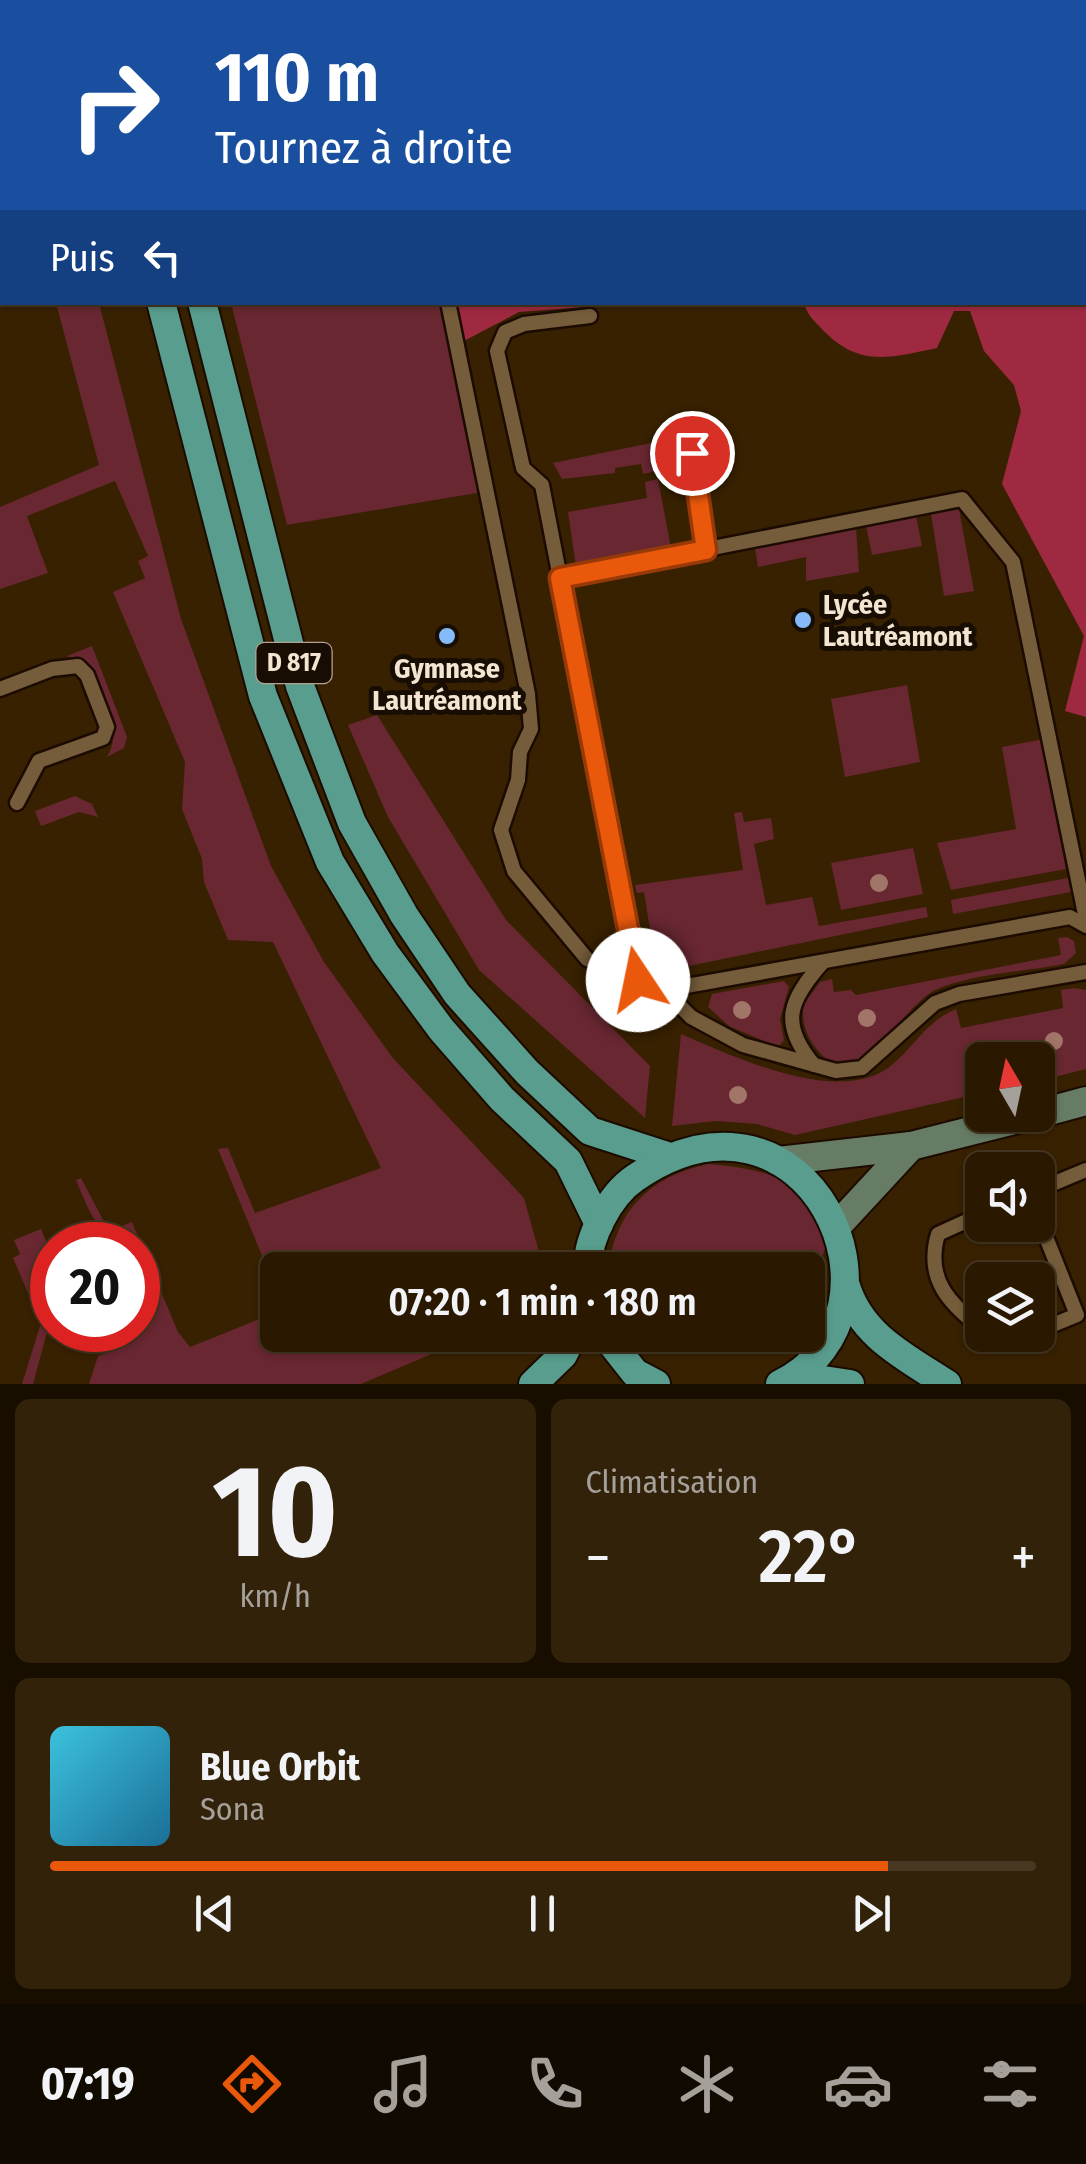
<!DOCTYPE html>
<html lang="fr">
<head>
<meta charset="utf-8">
<style>
  :root { --surface:#2a1900; --page:#32220a; --text:#f1f3f6; --muted:#a5a099; --line:#463822; --accent:#ea580c }
  body { margin:0; font-family:"Fira Sans Condensed",sans-serif; background:var(--page); color:var(--text); height:100vh; display:flex; flex-direction:column; font-size:38px; white-space:nowrap }
  * { box-sizing:border-box; margin:0 }
  p { font-size:32px; color:var(--muted) }
  .icon { flex:none; width:55px; height:55px; fill:none; stroke:currentColor; stroke-width:2; stroke-linecap:round; stroke-linejoin:round }
  .map { position:relative; height:1384px; overflow:hidden }
  .sheet { display:flex; flex-direction:column; gap:15px; padding:15px; background:#170e00; flex:1 }
  .sheet>* { flex:none }
  .hud { position:absolute; left:0px; top:0px; width:1088px; height:305px; box-shadow:0 2px 8px #0004,0 0 0 2px var(--line); background:#1a4fa0; color:#fff; overflow:hidden }
  .needle { width:65px; rotate:351deg }
  .controls { position:absolute; left:965px; top:1042px; display:grid; gap:20px }
  .controls a { display:grid; place-items:center; width:90px; height:90px; border-radius:15px; background:var(--surface); box-shadow:0 2px 8px #0004,0 0 0 2px var(--line); font-size:50px }
  .speed { position:absolute; left:30px; top:1222px; display:flex; gap:20px; font-size:50px; font-weight:700; text-align:center }
  .speed>* { display:grid; place-content:center; width:130px; height:130px; border-radius:50%; background:var(--surface); box-shadow:0 2px 8px #0004,0 0 0 2px var(--line); line-height:1 }
  .speed .limit { border:15px solid #d22; background:#fff; color:#111 }
  .pin { position:absolute; display:grid; place-items:center; width:85px; height:85px; color:#fff; margin:-42px; border:5px solid #fff; border-radius:50%; box-shadow:0 2px 10px #0007 }
  .me { position:absolute; width:110px; margin:-55px; rotate:349deg; stroke-linejoin:round; filter:drop-shadow(0 0 8px #0008) }
  .turn { display:flex; align-items:center; gap:35px; height:210px; padding:0 50px; font-size:45px }
  .turn .icon { width:130px; height:130px; stroke-width:2.5 }
  .turn b { display:block; font-size:70px; line-height:85px }
  .then { display:flex; align-items:center; height:95px; padding:0 50px; background:#0003; gap:20px; font-size:38px }
  .big { font-size:75px; font-weight:600; line-height:1.1 }
  .sheet .card { flex:1; display:flex; flex-direction:column; justify-content:center; gap:15px; min-width:0; padding:0 35px; border-radius:15px; background:var(--page) }
  .sheet .dial { align-items:center; gap:0 }
  .dial b { font-size:130px; line-height:1 }
  .song { display:flex; align-items:center; gap:30px }
  .cover { width:120px; height:120px; border-radius:15px; background:linear-gradient(135deg,hsl(190 70% 55%),hsl(200 70% 35%)) }
  .played { height:10px; border-radius:5px; background:linear-gradient(90deg,var(--accent) 85%,var(--line) 85%) }
  .keys { display:flex; justify-content:space-around; direction:ltr }
  .heat { display:flex; justify-content:space-between; align-items:center; font-size:55px; direction:ltr }
  .sheet .tiles { flex:1; display:grid; gap:15px; grid-template-columns:1fr 1fr }
  .card:last-child { grid-column:span 2 }
  .trip { position:absolute; left:260px; top:1252px; width:565px; height:100px; border-radius:15px; background:var(--surface); box-shadow:0 2px 8px #0004,0 0 0 2px var(--line); font-weight:600; line-height:100px; text-align:center }
  .tabs { display:flex; height:160px; justify-content:space-around; align-items:center; background:#110a00; color:var(--muted) }
  .tabs .icon { width:70px; height:70px }
  .tabs .active { color:var(--accent) }
  .tabs b { font-size:45px; color:var(--text) }
  .map>svg:first-child { display:block }
  .green { fill:#682731 }
  .forest { fill:#a02942 }
  .lines { fill:none; stroke-linecap:round; stroke-linejoin:round }
  .stream { stroke:#4d553f; stroke-width:8 }
  .service-casing { stroke:#1c0b00; stroke-width:19 }
  .secondary-casing { stroke:#1c0b00; stroke-width:32 }
  .primary-casing { stroke:#1c0b00; stroke-width:32 }
  .service { stroke:#755c3a; stroke-width:14 }
  .secondary { stroke:#667c64; stroke-width:28 }
  .primary { stroke:#589d8d; stroke-width:28 }
  .tree { fill:#a27569 }
  .route-casing { stroke:#983908; stroke-width:25 }
  .route { stroke:#ea580c; stroke-width:18 }
  .poi-dot { fill:#85bbfb; stroke:#170d02; stroke-width:4 }
  .labels { text-anchor:middle; dominant-baseline:central; stroke-width:10; stroke-linejoin:round; paint-order:stroke }
  .shield { fill:#170d02; stroke:#b2a494; stroke-width:2.5 }
  .shield-label { font-size:25px; font-weight:bold; fill:#f4e5d3 }
  .poi-label { font-size:28px; font-weight:bold; fill:#f4e5d3; stroke:#170d02; text-anchor:start }
</style>
</head>
<body>
<div class="map">
<svg width="1086" height="1384" viewBox="0 0 1086 1384">
  <rect width="100%" height="100%" fill="#382100"/>
  <g class="green">
    <path d="M 56,303 L 99,303 L 181,619 L 271,866 L 324,962 L 392,1057 L 524,1198 L 539,1252 L 538,1270 L 278,1270 L 277,1292 L 218,1149 L 228,1148 L 255,1213 L 381,1168 L 273,942 L 228,940 L 204,882 L 202,859 L 182,809 L 185,762 L 113,592 L 145,578 L 138,561 L 148,556 L 115,481 L 27,516 L 48,573 L 0,589 L 0,507 L 99,465 Z"/>
    <path d="M 231,303 L 457,303 L 494,490 L 287,525 Z"/>
    <path d="M 651,443 L 657,471 L 643,474 L 641,464 L 615,468 L 615,473 L 562,479 L 553,463 Z"/>
    <path d="M 658,479 L 671,548 L 576,567 L 568,512 L 647,498 L 645,482 Z"/>
    <path d="M 959,509 L 974,591 L 944,596 L 931,514 Z"/>
    <path d="M 916,516 L 922,546 L 872,555 L 866,526 Z"/>
    <path d="M 856,527 L 859,572 L 806,581 L 806,557 L 758,567 L 755,548 Z"/>
    <path d="M 92,646 L 127,737 L 124,748 L 107,757 C 127,727 98,671 67,656 Z"/>
    <path d="M 907,685 L 920,762 L 845,777 L 831,699 Z"/>
    <path d="M 377,715 L 506,920 L 650,1066 L 645,1118 L 479,970 L 388,817 L 348,725 Z"/>
    <path d="M 1044,739 L 1066,869 L 951,890 L 937,843 L 1016,829 L 1002,747 Z"/>
    <path d="M 75,796 L 92,804 L 98,817 L 79,812 L 41,826 L 35,811 Z"/>
    <path d="M 742,812 L 744,822 L 771,818 L 774,839 L 754,844 L 766,905 L 812,897 L 819,926 L 926,907 L 928,917 L 689,966 C 647,955 651,929 644,892 L 637,893 L 635,885 L 743,870 L 734,813 Z"/>
    <path d="M 913,848 L 923,894 L 841,910 L 831,863 Z"/>
    <path d="M 1068,878 L 1071,892 L 953,914 L 951,900 Z"/>
    <path d="M 1067,937 L 1074,941 L 1076,953 L 1064,964 C 1024,972 973,973 935,990 C 905,1004 857,1094 821,1054 C 807,1039 802,1025 803,1005 L 820,982 L 832,979 L 834,992 L 851,990 L 856,995 L 1061,955 L 1058,938 Z"/>
    <path d="M 784,981 L 789,987 L 780,1019 L 784,1040 L 778,1047 L 729,1026 L 708,1007 L 712,994 Z"/>
    <path d="M 1074,988 L 1086,990 L 1086,1069 L 1038,1081 L 1038,1060 L 982,1060 L 982,1093 L 795,1135 L 757,1124 L 715,1121 L 672,1126 L 681,1034 C 733,1056 842,1109 893,1064 C 915,1045 927,1021 956,1009 L 961,1028 L 1063,1008 L 1061,990 Z"/>
    <path d="M 708,1164 C 949,1181 773,1384 627,1335 L 808,1335 L 808,1270 L 608,1270 C 616,1210 649,1177 708,1164 Z"/>
    <path d="M 81,1178 L 109,1231 L 132,1222 L 178,1332 L 190,1347 L 277,1312 L 278,1335 L 476,1335 L 361,1384 L 89,1384 L 98,1356 C 134,1345 171,1316 150,1273 C 145,1262 138,1258 138,1245 C 100,1245 89,1211 76,1180 Z"/>
    <path d="M 41,1229 L 48,1246 L 69,1236 L 67,1245 L 52,1245 L 52,1266 L 45,1289 L 50,1321 L 33,1384 L 22,1384 L 41,1323 L 13,1258 L 20,1254 L 14,1240 Z"/>
  </g>
  <g class="forest">
    <path d="M 1086,300 L 1086,717 L 1065,711 L 1084,636 L 1002,484 L 1021,411 L 1014,385 L 984,351 L 970,311 L 954,311 L 937,348 C 889,358 858,368 821,328 C 813,320 807,314 804,303 Z"/>
    <path d="M 457,303 L 457,302 L 635,303 L 519,312 L 464,341 Z"/>
  </g>
  <g class="lines">
    <path class="stream" d="M 342,0 L 344,2"/>
    <g class="service-casing">
      <g id="service">
        <path d="M 994,0 L 995,2"/>
        <path d="M 1085,176 L 1086,176"/>
        <path d="M 448,302 L 528,694 L 531,729 L 520,752 L 518,780 L 501,830 L 514,871 L 587,959 L 664,990 L 691,1017 L 743,1045 L 836,1071 L 862,1068 L 935,1003 L 959,994 L 1086,972"/>
        <path d="M 590,316 L 524,324 L 505,332 L 497,351 L 523,468 L 542,485 L 638,980"/>
        <path d="M 692,453 L 706,550"/>
        <path d="M 560,578 L 962,499 L 1013,562 L 1086,919"/>
        <path d="M 0,689 L 52,669 L 78,666 L 87,675 L 107,727 L 103,738 L 39,761 L 17,803"/>
        <path d="M 664,990 L 1070,917 L 1086,926"/>
        <path d="M 814,1065 C 779,1024 789,1000 823,962"/>
        <path d="M 1038,1190 L 1086,1170"/>
        <path d="M 982,1214 L 938,1234 C 925,1278 948,1303 982,1329"/>
        <path d="M 1038,1217 L 1077,1315 L 1038,1331"/>
        <path d="M 990,1335 L 997,1340 L 1029,1335"/>
      </g>
    </g>
    <g class="secondary-casing">
      <g id="secondary">
        <path d="M 1038,1114 L 1086,1101"/>
        <path d="M 778,1161 L 911,1146 L 1034,1115"/>
        <path d="M 837,1226 L 911,1146"/>
      </g>
    </g>
    <g class="primary-casing">
      <g id="primary">
        <path d="M 87,0 L 87,2"/>
        <path d="M 124,0 L 125,2"/>
        <path d="M 161,302 L 263,696 L 330,862 L 385,953 L 441,1029 L 502,1099 L 568,1161 L 599,1224"/>
        <path d="M 202,302 L 300,686 L 352,823 L 404,915 L 457,994 L 527,1072 L 590,1131 L 667,1156"/>
        <path d="M 588,1270 C 586,1239 610,1195 635,1178 C 807,1059 924,1312 780,1384"/>
        <path d="M 846,1286 C 861,1336 906,1357 947,1384"/>
        <path d="M 605,1335 L 635,1373 L 656,1384"/>
        <path d="M 797,1376 L 850,1384"/>
        <path d="M 533,1384 L 563,1355 L 573,1335"/>
      </g>
    </g>
    <use href="#service" class="service"/>
    <use href="#secondary" class="secondary"/>
    <use href="#primary" class="primary"/>
  </g>
  <g class="tree">
    <circle cx="879" cy="883" r="9"/>
    <circle cx="742" cy="1010" r="9"/>
    <circle cx="867" cy="1018" r="9"/>
    <circle cx="1054" cy="1041" r="9"/>
    <circle cx="738" cy="1095" r="9"/>
  </g>
  <g class="lines">
    <g class="route-casing">
      <path id="route" d="M 638,980 L 560,578 L 706,550 L 692,453"/>
    </g>
    <use href="#route" class="route"/>
  </g>
  <g class="poi-dot">
    <circle cx="803" cy="620" r="10"/>
    <circle cx="447" cy="636" r="10"/>
  </g>
  <g class="labels">
    <rect class="shield" x="256.5" y="643" width="75" height="40" rx="8"/>
    <g class="shield-label">
      <text x="294" y="663">D 817</text>
    </g>
    <g class="poi-label">
      <text x="823" y="604">Lycée<tspan x="823" dy="32">Lautréamont</tspan></text>
      <text x="447" y="668" text-anchor="middle">Gymnase<tspan x="447" dy="32">Lautréamont</tspan></text>
    </g>
  </g>
</svg>
<div class="controls">
<a><svg class="needle" viewBox="-14 -14 28 28"><path d="M0-13l5 13h-10z" fill="#e53935"/><path d="M0 13l5-13h-10z" fill="#a5a099"/></svg></a>
<a><svg class="icon" aria-label="sound" viewBox="0 0 24 24"><path d="M4 9h4l5-4v14l-5-4H4zM17 9q2 3 0 6"/></svg></a>
<a><svg class="icon" aria-label="layers" viewBox="0 0 24 24"><path d="M12 4l9 5-9 5-9-5zM3 14l9 5 9-5"/></svg></a>
</div>
<div class="speed"><div class="limit">20</div></div>
<div class="pin" style="left:692px;top:453px;background:#d93025"><svg class="icon" aria-label="arrive" viewBox="0 0 24 24"><path d="M6 21V4h12l-3 4 3 4H6"/></svg></div>
<svg class="me" style="left:638px;top:980px" viewBox="-20 -20 40 40"><circle r="19" fill="#fff"/><path d="M0-13L10 11 0 6-10 11z" fill="#ea580c"/></svg>
<div class="trip">07:20 · 1 min · 180 m</div>
<div class="hud">
<div class="turn"><svg class="icon" aria-label="right" viewBox="0 0 24 24"><path d="M7 20v-9h11M14 6l5 5-5 5"/></svg><div><b>110 m</b>Tournez à droite</div></div>
<div class="then">Puis<svg class="icon" aria-label="left" viewBox="0 0 24 24"><path d="M17 20v-9H6M10 6l-5 5 5 5"/></svg></div>
</div>
</div>
<section class="sheet">
<div class="tiles">
<div class="card dial"><b>10</b><p>km/h</p></div>
<div class="card"><p>Climatisation</p>
<div class="heat"><a>−</a><b class="big">22°</b><a>+</a></div>
</div>
<div class="card">
<div class="song"><i class="cover"></i><div><b>Blue Orbit</b><p>Sona</p></div></div>
<div class="played"></div>
<div class="keys"><svg class="icon" aria-label="previous" viewBox="0 0 24 24"><path d="M18 5L8 12l10 7zM5 5v14"/></svg><svg class="icon" aria-label="pause" viewBox="0 0 24 24"><path d="M8 5v14M16 5v14"/></svg><svg class="icon" aria-label="next" viewBox="0 0 24 24"><path d="M6 5l10 7-10 7zM19 5v14"/></svg></div>
</div>
</div>
</section>
<nav class="tabs">
<b>07:19</b>
<svg class="icon active" aria-label="directions" viewBox="0 0 24 24"><path d="M12 3l9 9-9 9-9-9zM9 14v-3h6M13 9l2 2-2 2"/></svg>
<svg class="icon" aria-label="music" viewBox="0 0 24 24"><path d="M9 18V5l10-2v13"/><circle cx="6" cy="18" r="3"/><circle cx="16" cy="16" r="3"/></svg>
<svg class="icon" aria-label="phone" viewBox="0 0 24 24"><path d="M5 4h4l2 5-3 2q2 4 5 5l2-3 5 2v4C11 20 4 13 5 4z"/></svg>
<svg class="icon" aria-label="climate" viewBox="0 0 24 24"><path d="M12 3v18M4 7l16 10M4 17L20 7"/></svg>
<svg class="icon" aria-label="car" viewBox="0 0 24 24"><path d="M5 17H2v-5l4-1 3-4h7l3 4 3 1v5h-3M9 17h6M6 11h13"/><circle cx="7" cy="17" r="2"/><circle cx="17" cy="17" r="2"/></svg>
<svg class="icon" aria-label="filters" viewBox="0 0 24 24"><path d="M4 7h16M4 17h16"/><circle cx="9" cy="7" r="2"/><circle cx="15" cy="17" r="2"/></svg>
</nav>
</body>
</html>
